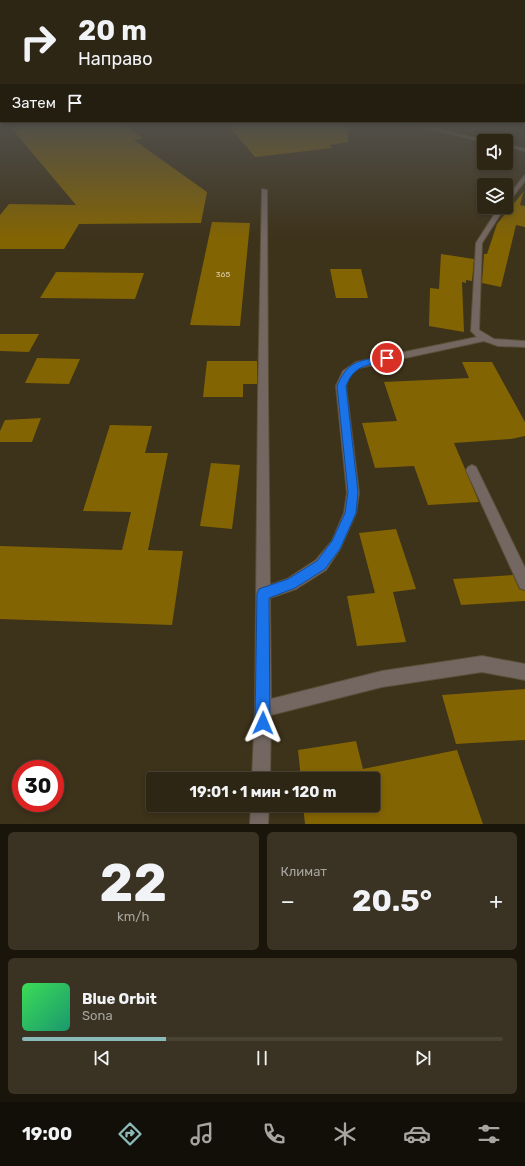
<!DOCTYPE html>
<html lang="ru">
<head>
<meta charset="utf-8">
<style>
  :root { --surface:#2e2614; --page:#3a3222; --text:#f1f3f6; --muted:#a7a5a0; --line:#494334; --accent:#8bbbb9 }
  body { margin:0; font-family:Rubik,sans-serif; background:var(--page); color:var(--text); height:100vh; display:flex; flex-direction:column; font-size:15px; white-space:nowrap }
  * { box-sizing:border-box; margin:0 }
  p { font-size:13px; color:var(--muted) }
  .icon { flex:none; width:22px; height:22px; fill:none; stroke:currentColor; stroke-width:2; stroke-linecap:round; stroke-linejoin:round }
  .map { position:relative; height:824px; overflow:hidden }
  .sheet { display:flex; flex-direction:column; gap:8px; padding:8px; background:#19150b; flex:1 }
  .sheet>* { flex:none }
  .top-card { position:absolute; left:0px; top:0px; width:525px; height:122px; box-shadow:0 2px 6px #0003,0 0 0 1px var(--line); background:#2e2614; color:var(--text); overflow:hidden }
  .fabs { position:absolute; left:477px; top:134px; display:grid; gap:8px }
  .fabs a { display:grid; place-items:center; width:36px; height:36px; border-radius:4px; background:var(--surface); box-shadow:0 2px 6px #0003,0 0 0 1px var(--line); font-size:20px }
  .speed { position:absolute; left:12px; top:760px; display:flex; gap:8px; font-size:20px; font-weight:700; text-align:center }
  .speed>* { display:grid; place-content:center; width:52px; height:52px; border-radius:50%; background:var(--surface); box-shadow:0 2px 6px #0003,0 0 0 1px var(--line); line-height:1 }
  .speed .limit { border:6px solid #d22; background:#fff; color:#111 }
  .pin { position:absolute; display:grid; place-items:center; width:34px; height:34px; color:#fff; margin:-17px; border:2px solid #fff; border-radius:50%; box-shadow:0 1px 4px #0007 }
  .me { position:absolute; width:44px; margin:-22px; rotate:1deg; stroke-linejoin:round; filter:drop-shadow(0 0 3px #0008) }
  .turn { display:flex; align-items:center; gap:14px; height:84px; padding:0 12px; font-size:18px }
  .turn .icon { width:52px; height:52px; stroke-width:2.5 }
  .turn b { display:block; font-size:28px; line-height:34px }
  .then { display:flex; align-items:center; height:38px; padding:0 12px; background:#0003; gap:8px; font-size:15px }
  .big { font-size:30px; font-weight:700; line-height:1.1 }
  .sheet .widget { flex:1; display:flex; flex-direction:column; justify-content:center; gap:6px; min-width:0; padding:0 14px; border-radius:6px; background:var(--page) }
  .sheet .dial { align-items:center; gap:0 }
  .dial b { font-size:52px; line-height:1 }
  .song { display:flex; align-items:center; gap:12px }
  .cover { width:48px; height:48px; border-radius:6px; background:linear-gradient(135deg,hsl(130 70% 55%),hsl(160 70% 35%)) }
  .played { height:4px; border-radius:2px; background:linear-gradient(90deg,var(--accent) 30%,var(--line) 30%) }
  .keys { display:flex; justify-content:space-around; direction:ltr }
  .heat { display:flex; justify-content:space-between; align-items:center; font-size:22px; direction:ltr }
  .sheet .tiles { flex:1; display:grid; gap:8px; grid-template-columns:1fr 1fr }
  .widget:last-child { grid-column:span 2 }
  .trip { position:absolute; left:146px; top:772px; width:234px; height:40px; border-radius:4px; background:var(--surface); box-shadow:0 2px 6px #0003,0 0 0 1px var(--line); font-weight:700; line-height:40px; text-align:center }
  .dock { display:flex; height:64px; justify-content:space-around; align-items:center; background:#120f08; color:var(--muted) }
  .dock .icon { width:28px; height:28px }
  .dock .current { color:var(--accent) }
  .dock b { font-size:18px; color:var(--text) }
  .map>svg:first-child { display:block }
  .building { fill:#836403 }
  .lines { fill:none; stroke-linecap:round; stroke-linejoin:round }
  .lane-casing { stroke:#5b503a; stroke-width:2 }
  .street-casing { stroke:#5b503a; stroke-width:2 }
  .lane { fill:#746762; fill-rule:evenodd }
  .street { fill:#746762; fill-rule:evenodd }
  .route { fill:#1a73e8; stroke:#114b97 }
  .labels { text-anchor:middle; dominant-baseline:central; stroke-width:4; stroke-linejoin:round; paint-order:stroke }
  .number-label { font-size:8px; fill:#d9cca9 }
</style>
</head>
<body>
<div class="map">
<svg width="525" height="824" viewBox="0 0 525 824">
  <rect width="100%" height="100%" fill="#3d321a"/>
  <g class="building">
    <path d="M 8,124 L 123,124 L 143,138 L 134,140 L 207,192 L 201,223 L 79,224 L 64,249 L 0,249 L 0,215 L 9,204 L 76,205 Z"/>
    <path d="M 227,124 L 347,124 L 348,142 L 329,145 L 332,148 L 255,157 Z"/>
    <path d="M 524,191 L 520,205 L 525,206 L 525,227 L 516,225 L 501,287 L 482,283 L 484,254 L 487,254 L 497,224 Z"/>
    <path d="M 212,222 L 250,223 L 240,326 L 190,325 Z"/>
    <path d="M 441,254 L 474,259 L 472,281 L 466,280 L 466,283 L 462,282 L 464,332 L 429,326 L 430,288 L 439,289 Z"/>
    <path d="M 330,269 L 361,269 L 368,298 L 336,298 Z"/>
    <path d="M 56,272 L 144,273 L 135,299 L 40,298 Z"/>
    <path d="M 0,334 L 39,334 L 29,352 L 0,351 Z"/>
    <path d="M 37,358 L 80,359 L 69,384 L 25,383 Z"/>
    <path d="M 207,361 L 257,361 L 257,384 L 243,384 L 243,397 L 203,397 Z"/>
    <path d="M 462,362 L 492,362 L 525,422 L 525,436 L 511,439 L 454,443 L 479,502 L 428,505 L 414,466 L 375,468 L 362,423 L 397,421 L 384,382 L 469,378 Z"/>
    <path d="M 41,418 L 32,442 L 0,442 L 0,431 L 5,420 Z"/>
    <path d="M 110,425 L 152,426 L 145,453 L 168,453 L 148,550 L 183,551 L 172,625 L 0,619 L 0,546 L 122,550 L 131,512 L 83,511 Z"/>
    <path d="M 211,463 L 240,465 L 232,529 L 200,526 Z"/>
    <path d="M 396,529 L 416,589 L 393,592 L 406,642 L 357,646 L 347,596 L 375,593 L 359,533 Z"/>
    <path d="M 513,575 L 519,589 L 525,591 L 525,601 L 461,605 L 453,579 Z"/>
    <path d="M 525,689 L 525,740 L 456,744 L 442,695 Z"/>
    <path d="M 356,741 L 363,769 L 457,750 L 483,824 L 305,824 L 303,805 L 373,805 L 373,779 L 301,779 L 298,750 Z"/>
  </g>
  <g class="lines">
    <g class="lane-casing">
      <path id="lane" d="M 262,189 L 267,190 L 268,395 L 263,399 L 258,395 Z"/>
    </g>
    <g class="street-casing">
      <g id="street">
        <path d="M 409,124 L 415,124 L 489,141 L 484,142 Z"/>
        <path d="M 506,144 L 525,149 L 525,151 L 506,146 Z"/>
        <path d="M 525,175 L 525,181 L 508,203 L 506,204 L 506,198 Z"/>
        <path d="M 499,207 L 505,207 L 482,243 L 479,330 L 494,339 L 525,341 L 525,347 L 498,346 L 484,341 L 359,368 L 350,375 L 346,386 L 359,493 L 356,513 L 340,549 L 326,570 L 296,589 L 270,598 L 271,699 L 382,671 L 482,656 L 525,664 L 525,680 L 482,672 L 382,687 L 271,715 L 270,779 L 252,779 L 255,709 L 258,395 L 263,391 L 268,395 L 270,585 L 287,579 L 316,560 L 332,541 L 344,513 L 347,493 L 336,386 L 343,371 L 356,362 L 477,337 L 471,331 L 476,243 Z"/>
        <path d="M 472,465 L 476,467 L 525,568 L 525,590 L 520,588 L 466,470 L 468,467 Z"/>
        <path d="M 251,805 L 269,805 L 268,824 L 250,824 Z"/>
      </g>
    </g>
    <use href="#lane" class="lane"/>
    <use href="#street" class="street"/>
  </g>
  <linearGradient id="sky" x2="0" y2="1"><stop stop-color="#221c0e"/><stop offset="0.52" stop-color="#514f49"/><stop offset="1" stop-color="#514f49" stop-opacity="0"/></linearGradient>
  <rect width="525" height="239" fill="url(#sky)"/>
  <path class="route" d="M 387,355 L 390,356 L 390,360 C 369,366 355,363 346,386 L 358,492 L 356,513 L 340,549 L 325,569 L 295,588 L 269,598 L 270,723 L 268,728 L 263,730 L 258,728 L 255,723 L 257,594 L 259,589 L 288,579 L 317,561 L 332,541 L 345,513 L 348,492 L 337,386 C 349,358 360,362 387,355 Z"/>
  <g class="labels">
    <g class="number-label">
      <text x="223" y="274">365</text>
    </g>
  </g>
</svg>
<div class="fabs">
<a><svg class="icon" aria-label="sound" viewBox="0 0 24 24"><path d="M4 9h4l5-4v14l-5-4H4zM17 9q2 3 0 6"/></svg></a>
<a><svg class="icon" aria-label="layers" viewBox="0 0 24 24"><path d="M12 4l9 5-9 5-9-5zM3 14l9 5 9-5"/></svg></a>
</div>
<div class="speed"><div class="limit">30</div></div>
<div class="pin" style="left:387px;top:358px;background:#d93025"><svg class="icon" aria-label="arrive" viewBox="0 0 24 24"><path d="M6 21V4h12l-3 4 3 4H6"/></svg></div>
<svg class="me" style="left:263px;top:723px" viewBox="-20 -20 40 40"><path d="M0-17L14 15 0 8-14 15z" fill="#1a73e8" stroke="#fff" stroke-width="4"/></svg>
<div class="trip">19:01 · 1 мин · 120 m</div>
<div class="top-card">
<div class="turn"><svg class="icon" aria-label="right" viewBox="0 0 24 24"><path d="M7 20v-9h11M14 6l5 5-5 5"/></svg><div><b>20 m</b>Направо</div></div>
<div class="then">Затем<svg class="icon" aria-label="arrive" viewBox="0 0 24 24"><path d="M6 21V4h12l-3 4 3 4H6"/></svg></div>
</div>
</div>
<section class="sheet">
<div class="tiles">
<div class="widget dial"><b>22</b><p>km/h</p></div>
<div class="widget"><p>Климат</p>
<div class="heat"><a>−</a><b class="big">20.5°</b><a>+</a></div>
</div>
<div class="widget">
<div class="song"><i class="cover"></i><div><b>Blue Orbit</b><p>Sona</p></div></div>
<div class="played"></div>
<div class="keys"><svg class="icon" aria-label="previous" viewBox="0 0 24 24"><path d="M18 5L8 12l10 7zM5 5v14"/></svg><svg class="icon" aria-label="pause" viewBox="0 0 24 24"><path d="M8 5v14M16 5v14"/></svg><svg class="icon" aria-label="next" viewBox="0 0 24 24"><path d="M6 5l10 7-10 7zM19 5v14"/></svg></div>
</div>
</div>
</section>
<nav class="dock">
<b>19:00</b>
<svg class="icon current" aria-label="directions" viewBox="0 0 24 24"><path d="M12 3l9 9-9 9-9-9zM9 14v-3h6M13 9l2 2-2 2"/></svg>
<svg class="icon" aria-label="music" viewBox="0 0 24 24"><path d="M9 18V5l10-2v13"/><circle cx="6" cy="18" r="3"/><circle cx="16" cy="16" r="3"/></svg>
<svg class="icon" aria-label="phone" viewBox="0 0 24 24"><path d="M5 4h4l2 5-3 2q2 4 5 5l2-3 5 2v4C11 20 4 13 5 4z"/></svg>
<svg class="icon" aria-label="climate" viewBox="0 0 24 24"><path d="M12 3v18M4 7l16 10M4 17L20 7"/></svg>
<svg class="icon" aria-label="car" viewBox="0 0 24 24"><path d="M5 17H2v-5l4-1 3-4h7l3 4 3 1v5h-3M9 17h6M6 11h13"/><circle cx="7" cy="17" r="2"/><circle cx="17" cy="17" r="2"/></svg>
<svg class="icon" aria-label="filters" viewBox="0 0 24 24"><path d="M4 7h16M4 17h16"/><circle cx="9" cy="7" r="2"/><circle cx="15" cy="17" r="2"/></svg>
</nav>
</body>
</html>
